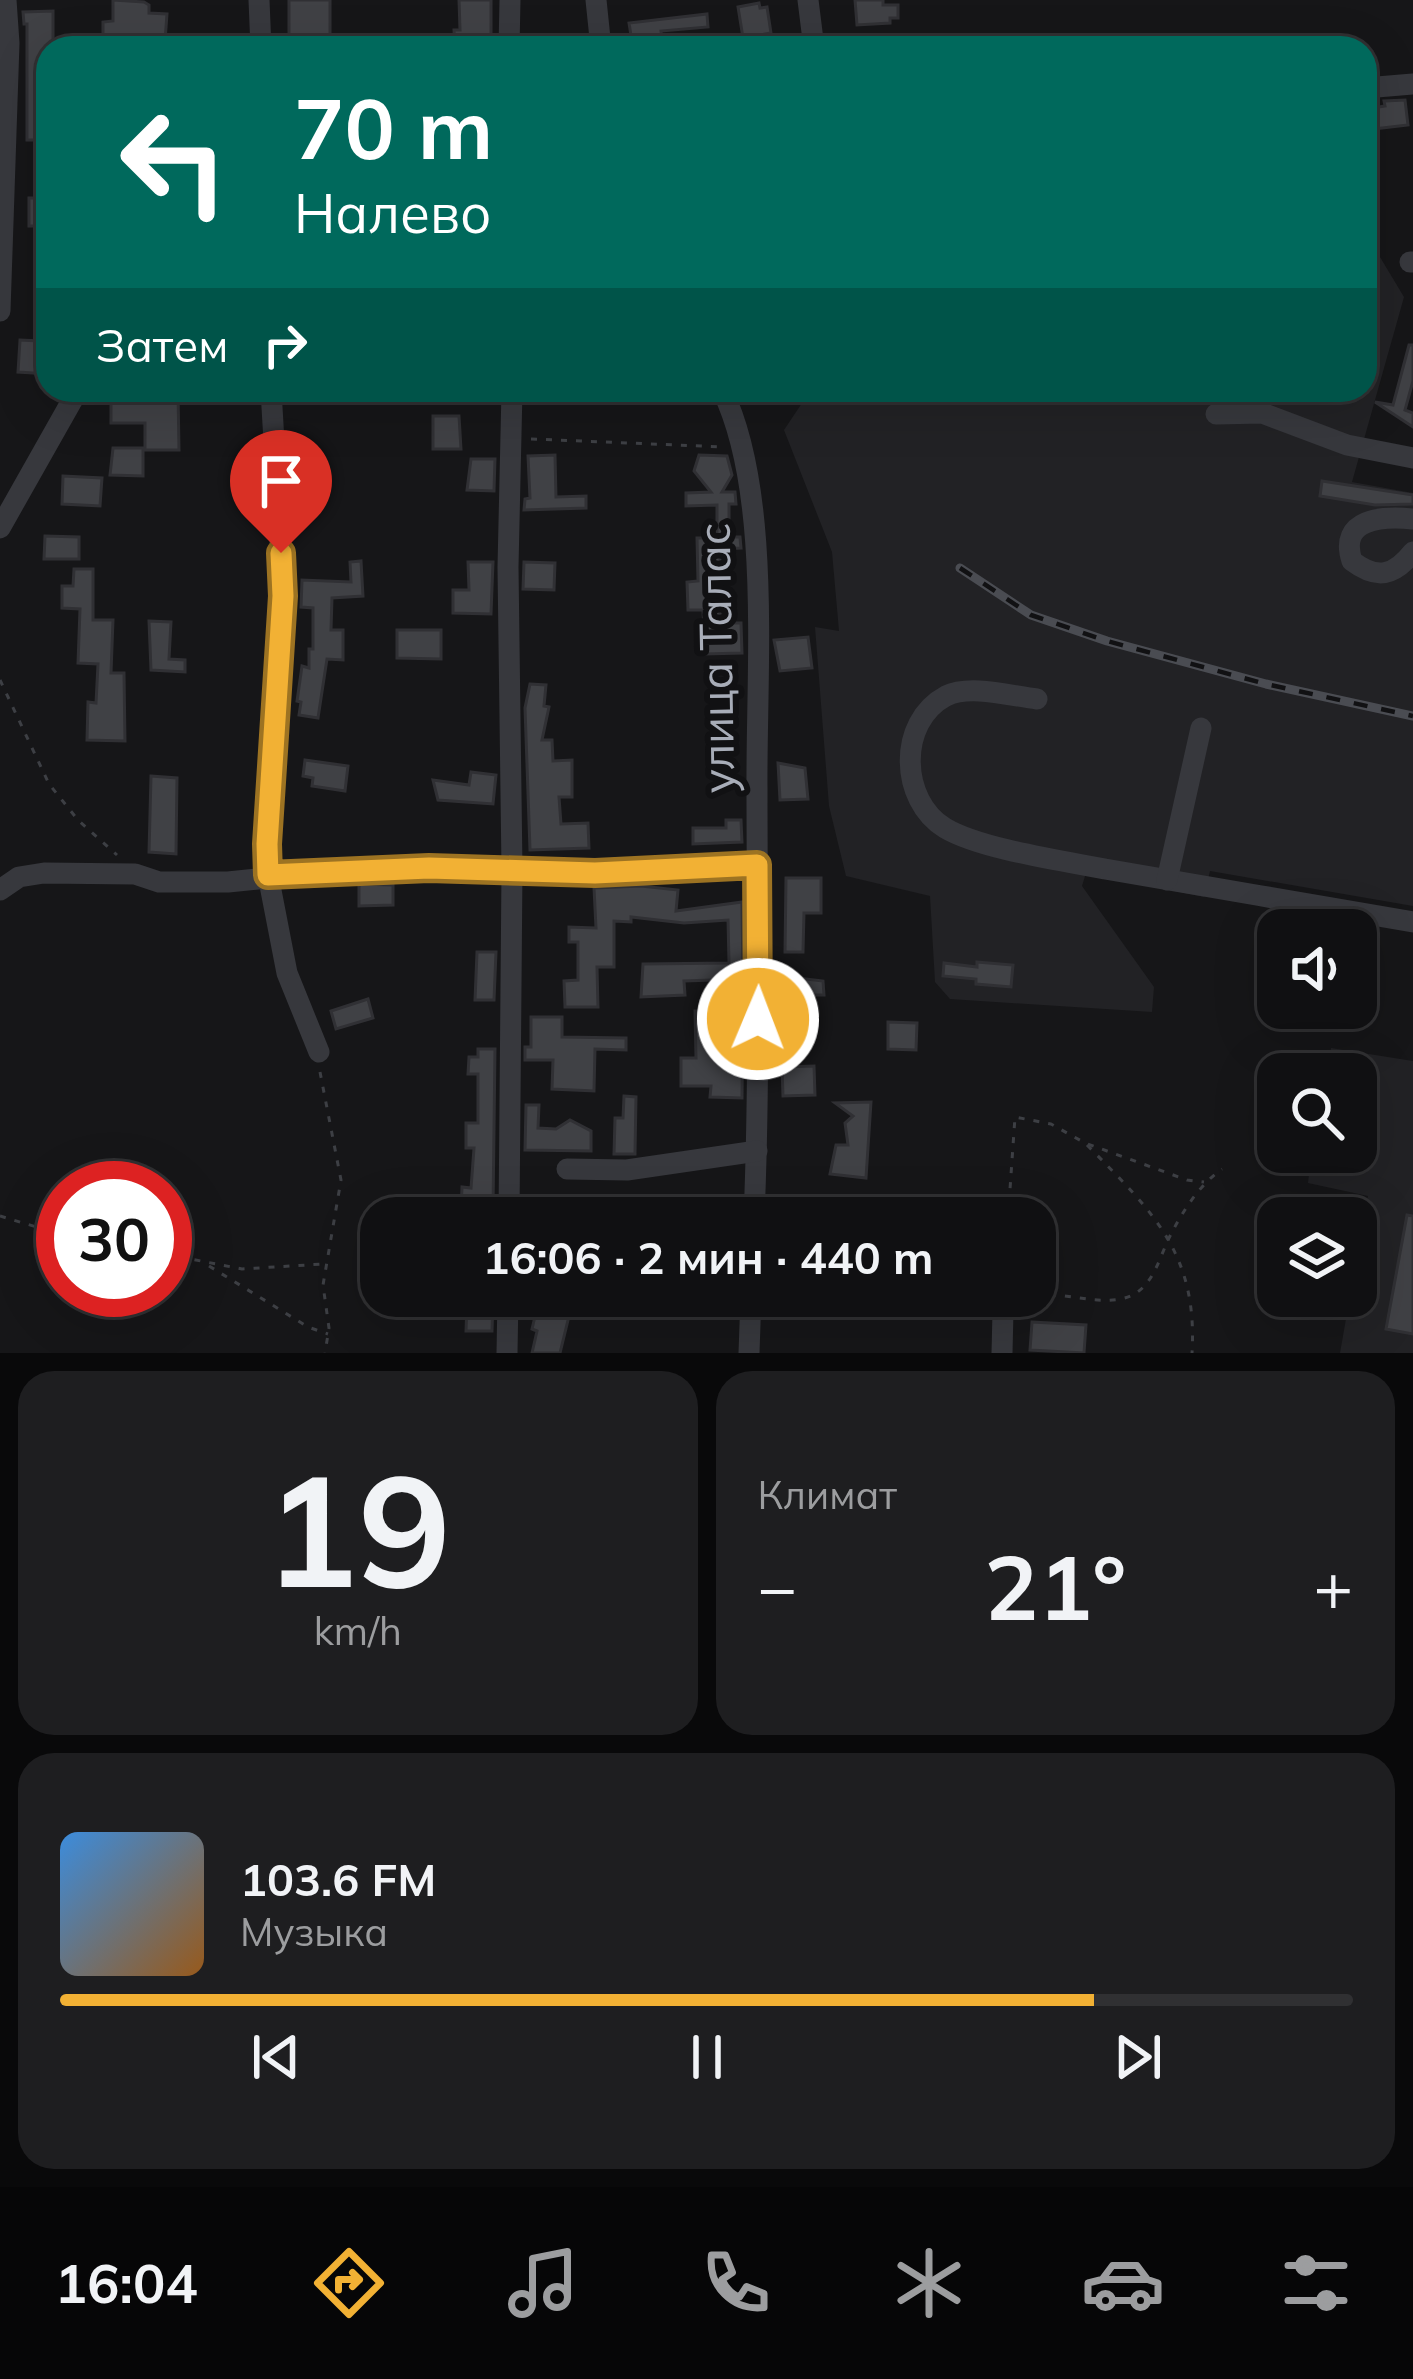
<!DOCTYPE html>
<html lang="ru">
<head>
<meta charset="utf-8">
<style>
  :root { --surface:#101012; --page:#1e1e20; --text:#f1f3f6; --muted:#9c9d9f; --line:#303032; --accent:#f2b134 }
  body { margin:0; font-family:Mulish,sans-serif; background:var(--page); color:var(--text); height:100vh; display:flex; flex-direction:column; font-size:45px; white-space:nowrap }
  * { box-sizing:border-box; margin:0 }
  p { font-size:39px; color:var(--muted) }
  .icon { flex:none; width:66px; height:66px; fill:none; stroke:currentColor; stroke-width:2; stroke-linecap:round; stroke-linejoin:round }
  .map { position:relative; height:1353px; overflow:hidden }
  .side { display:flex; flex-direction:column; gap:18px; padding:18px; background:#09090a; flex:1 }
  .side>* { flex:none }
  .top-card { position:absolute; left:36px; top:36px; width:1341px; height:366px; border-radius:36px; box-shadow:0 12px 48px #0002,0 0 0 3px var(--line); background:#00695c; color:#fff; overflow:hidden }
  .buttons { position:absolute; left:1257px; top:909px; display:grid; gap:24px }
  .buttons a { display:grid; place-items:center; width:120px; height:120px; border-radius:24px; background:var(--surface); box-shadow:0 12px 48px #0002,0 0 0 3px var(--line); font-size:60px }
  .speed { position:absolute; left:36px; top:1161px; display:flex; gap:24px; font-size:60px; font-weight:700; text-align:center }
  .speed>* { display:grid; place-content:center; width:156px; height:156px; border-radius:50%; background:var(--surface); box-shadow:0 12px 48px #0002,0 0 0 3px var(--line); line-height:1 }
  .speed .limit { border:18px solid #d22; background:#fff; color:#111 }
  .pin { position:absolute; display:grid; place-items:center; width:102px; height:102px; color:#fff; margin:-123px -51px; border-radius:50% 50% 50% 0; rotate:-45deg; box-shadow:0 0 12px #0007 }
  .pin .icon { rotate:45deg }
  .me { position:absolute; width:132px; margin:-66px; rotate:1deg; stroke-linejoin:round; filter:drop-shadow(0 0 9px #0008) }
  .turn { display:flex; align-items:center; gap:42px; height:252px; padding:0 60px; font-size:54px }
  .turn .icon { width:156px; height:156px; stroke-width:2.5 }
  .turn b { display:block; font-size:84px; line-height:102px }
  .then { display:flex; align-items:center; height:114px; padding:0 60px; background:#0003; gap:24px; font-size:45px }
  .big { font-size:90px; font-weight:700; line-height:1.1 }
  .side .tile { flex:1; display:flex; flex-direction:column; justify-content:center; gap:18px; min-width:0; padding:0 42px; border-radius:36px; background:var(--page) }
  .side .dial { align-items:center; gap:0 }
  .dial b { font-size:156px; line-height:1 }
  .song { display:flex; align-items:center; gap:36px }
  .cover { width:144px; height:144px; border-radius:18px; background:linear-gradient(135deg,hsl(210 70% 55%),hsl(30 70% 35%)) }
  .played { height:12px; border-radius:6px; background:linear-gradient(90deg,var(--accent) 80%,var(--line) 80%) }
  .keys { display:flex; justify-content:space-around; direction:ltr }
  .heat { display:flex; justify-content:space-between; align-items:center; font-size:66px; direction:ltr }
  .side .tiles { flex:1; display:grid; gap:18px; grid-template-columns:1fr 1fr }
  .tile:last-child { grid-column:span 2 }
  .trip { position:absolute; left:360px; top:1197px; width:696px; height:120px; border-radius:36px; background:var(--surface); box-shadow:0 12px 48px #0002,0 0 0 3px var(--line); font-weight:700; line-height:120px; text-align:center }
  .dock { display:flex; height:192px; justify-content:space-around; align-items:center; background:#060607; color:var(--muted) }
  .dock .icon { width:84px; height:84px }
  .dock .current { color:var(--accent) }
  .dock b { font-size:54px; color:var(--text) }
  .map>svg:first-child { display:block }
  .built { fill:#222225 }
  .building { fill:#404145; stroke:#303034; stroke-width:3 }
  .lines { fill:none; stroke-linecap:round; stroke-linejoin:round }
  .path { stroke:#3d3f44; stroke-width:3; stroke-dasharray:6 9; stroke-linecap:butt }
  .minor { stroke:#37383d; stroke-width:21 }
  .rail-casing { stroke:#4a4c52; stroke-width:9 }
  .rail { stroke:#111113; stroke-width:4.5; stroke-dasharray:14; stroke-linecap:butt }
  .route-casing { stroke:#9d7322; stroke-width:30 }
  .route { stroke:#f2b134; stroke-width:21 }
  .labels { text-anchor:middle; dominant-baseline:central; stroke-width:12; stroke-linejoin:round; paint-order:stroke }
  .street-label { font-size:45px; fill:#a8adb8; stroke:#111113 }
</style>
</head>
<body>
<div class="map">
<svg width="1413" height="1353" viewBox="0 0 1413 1353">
  <rect width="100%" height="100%" fill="#161618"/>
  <g class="built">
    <path d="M 1365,232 L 1404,297 L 1352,482 L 1413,493 L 1413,906 L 1210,871 L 1204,897 L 1086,873 L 1082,886 L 1154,987 L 1152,1012 L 950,999 L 935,982 L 930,896 L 846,876 L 829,806 L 815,627 L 839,631 L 832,552 L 784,430 L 802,403 L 845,399 L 846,390 L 1365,390 Z"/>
    <path d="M 1331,1048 L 1413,1061 L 1413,1353 L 1340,1353 L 1350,1296 L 1356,1296 L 1356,1263 L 1368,1196 L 1308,1183 L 1311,1152 L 1356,1152 L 1356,1074 L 1326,1074 Z"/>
  </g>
  <g class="building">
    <path d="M 113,0 L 144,2 L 149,5 L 149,13 L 167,14 L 165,41 L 131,39 L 132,48 L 103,48 L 103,22 L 113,21 Z"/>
    <path d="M 289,0 L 330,0 L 330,44 L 289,45 Z"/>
    <path d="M 459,0 L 491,0 L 491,48 L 455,48 L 454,30 L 460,30 Z"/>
    <path d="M 855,0 L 883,0 L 883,5 L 898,5 L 898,18 L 890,18 L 890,23 L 857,25 Z"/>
    <path d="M 759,3 L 760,8 L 767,7 L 771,33 L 743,38 L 738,7 Z"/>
    <path d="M 53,11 L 53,48 L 47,51 L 48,140 L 27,140 L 27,24 L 24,24 L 23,12 Z"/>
    <path d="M 707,14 L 708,27 L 661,31 L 663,48 L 633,48 L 629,23 Z"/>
    <path d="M 1405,100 L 1408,125 L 1365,130 L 1365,109 L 1385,106 L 1384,101 Z"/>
    <path d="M 29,198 L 48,198 L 48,257 L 39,258 L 37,226 L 29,226 Z"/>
    <path d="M 20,340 L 40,341 L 39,359 L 48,359 L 48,374 L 18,372 Z"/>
    <path d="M 1409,345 L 1413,345 L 1413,381 L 1405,410 L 1413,413 L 1413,427 L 1375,402 L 1393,405 Z"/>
    <path d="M 111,390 L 178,390 L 179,450 L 145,450 L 145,423 L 111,423 Z"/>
    <path d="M 433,416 L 459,416 L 461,449 L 433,449 Z"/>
    <path d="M 113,448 L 143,448 L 143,476 L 110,475 Z"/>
    <path d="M 555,455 L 556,497 L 586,496 L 586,508 L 524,510 L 525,499 L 530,498 L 528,456 Z"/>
    <path d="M 699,455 L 727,456 L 732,475 L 722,492 L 735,492 L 736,504 L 729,504 L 729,537 L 740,537 L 741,548 L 720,549 L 720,623 L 741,623 L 742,653 L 705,654 L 703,610 L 688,610 L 687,582 L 698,581 L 697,538 L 717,538 L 717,505 L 686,506 L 686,493 L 711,492 L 694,471 Z"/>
    <path d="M 471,459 L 495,459 L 494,491 L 467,490 Z"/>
    <path d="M 63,476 L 102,478 L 100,506 L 62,504 Z"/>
    <path d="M 1322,481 L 1413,495 L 1413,504 L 1375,505 L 1320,496 Z"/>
    <path d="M 45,536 L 79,537 L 79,559 L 44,559 Z"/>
    <path d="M 361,561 L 363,596 L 332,598 L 331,630 L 343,630 L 343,660 L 327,659 L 318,718 L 299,715 L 301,702 L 297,701 L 302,666 L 309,668 L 309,649 L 313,649 L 313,608 L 301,607 L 302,580 L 351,582 L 350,562 Z"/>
    <path d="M 468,562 L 493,562 L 491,614 L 453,613 L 453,590 L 469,590 Z"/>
    <path d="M 524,562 L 555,563 L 554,590 L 523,589 Z"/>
    <path d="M 74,569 L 93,569 L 93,620 L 113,620 L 111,673 L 124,673 L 125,741 L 87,740 L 88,702 L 96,703 L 98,664 L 78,663 L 80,609 L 62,608 L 62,586 L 73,586 Z"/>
    <path d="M 149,621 L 171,622 L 169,659 L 185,660 L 185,672 L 151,670 Z"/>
    <path d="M 397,630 L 441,630 L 441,659 L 397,658 Z"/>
    <path d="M 808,637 L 812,668 L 780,671 L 774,640 Z"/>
    <path d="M 530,684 L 546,685 L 544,706 L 549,707 L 542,740 L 552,740 L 553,761 L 572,760 L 572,797 L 559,797 L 561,824 L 588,823 L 589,848 L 530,850 L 525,708 Z"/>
    <path d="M 305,760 L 348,766 L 345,791 L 312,786 L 313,778 L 303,776 Z"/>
    <path d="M 778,763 L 805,768 L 808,799 L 780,800 Z"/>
    <path d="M 471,772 L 496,775 L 493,804 L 438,800 L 433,780 L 469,785 Z"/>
    <path d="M 151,776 L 177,778 L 176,854 L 149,852 Z"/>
    <path d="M 726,820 L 741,820 L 742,842 L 693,844 L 693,828 L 726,828 Z"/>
    <path d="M 786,878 L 821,878 L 821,913 L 804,913 L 803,952 L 785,952 Z"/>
    <path d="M 359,884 L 393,885 L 393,905 L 359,906 Z"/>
    <path d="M 641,886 L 678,890 L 676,911 L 742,902 L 743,979 L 684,981 L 685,995 L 641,997 L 643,964 L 729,963 L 728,920 L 684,923 L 631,917 L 631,922 L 614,921 L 614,967 L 597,967 L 598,1007 L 565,1007 L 564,981 L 578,980 L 578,942 L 569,942 L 569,927 L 596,928 L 594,888 Z"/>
    <path d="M 477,952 L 496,952 L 494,1000 L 475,1000 Z"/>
    <path d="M 977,962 L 1013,965 L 1011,987 L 976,984 L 976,979 L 943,976 L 944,963 L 977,967 Z"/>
    <path d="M 773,975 L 823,981 L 824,995 L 803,995 L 803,1005 L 773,1005 Z"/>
    <path d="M 368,999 L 373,1018 L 336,1029 L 331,1011 Z"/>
    <path d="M 695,1011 L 743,1011 L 742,1098 L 710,1097 L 711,1086 L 681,1086 L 681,1058 L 696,1058 Z"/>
    <path d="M 531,1017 L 562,1017 L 562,1037 L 626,1038 L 626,1050 L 595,1049 L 594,1091 L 552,1089 L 553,1060 L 525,1060 L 525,1047 L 531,1047 Z"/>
    <path d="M 888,1022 L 917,1023 L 916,1050 L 888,1049 Z"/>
    <path d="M 478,1049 L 495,1049 L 493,1211 L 461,1210 L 462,1187 L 471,1188 L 474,1148 L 466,1148 L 466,1123 L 478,1123 L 478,1074 L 468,1074 L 469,1057 L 478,1057 Z"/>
    <path d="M 814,1066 L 815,1095 L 783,1096 L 782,1067 Z"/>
    <path d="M 624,1096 L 636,1097 L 635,1154 L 614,1154 L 615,1118 L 623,1118 Z"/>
    <path d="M 871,1102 L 866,1178 L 830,1174 L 836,1145 L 848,1145 L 845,1123 L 853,1116 L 835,1103 Z"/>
    <path d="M 526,1105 L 539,1105 L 538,1128 L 556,1129 L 570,1120 L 591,1131 L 591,1151 L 525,1150 Z"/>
    <path d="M 1407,1215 L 1413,1216 L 1413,1334 L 1386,1329 Z"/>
    <path d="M 467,1302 L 493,1302 L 492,1331 L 466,1331 Z"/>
    <path d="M 537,1308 L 569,1316 L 560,1353 L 532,1353 L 537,1331 L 532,1329 Z"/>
    <path d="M 1032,1322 L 1086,1325 L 1084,1353 L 1030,1350 Z"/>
  </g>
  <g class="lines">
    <g class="path">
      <path d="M 531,439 L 725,447"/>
      <path d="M 0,680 L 49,784 L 78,820 L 117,855"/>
      <path d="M 320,1072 L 341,1180 L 323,1285 L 329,1328 L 325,1353"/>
      <path d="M 1087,1145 C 1152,1211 1198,1253 1192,1353"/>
      <path d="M 0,1216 L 63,1235"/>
      <path d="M 1008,1218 L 1015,1117 L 1051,1124 L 1085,1143 L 1187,1180 L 1204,1182"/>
      <path d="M 165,1254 L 242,1269 L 323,1264"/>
      <path d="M 209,1266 L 308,1327 L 328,1334"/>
      <path d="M 1035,1295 C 1063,1292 1092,1304 1120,1299 C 1152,1294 1158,1260 1170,1236 C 1183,1211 1199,1185 1222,1169"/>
    </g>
    <g class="minor">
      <path d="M 259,0 L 261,48"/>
      <path d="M 596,0 L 601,48"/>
      <path d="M 808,0 L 814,48"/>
      <path d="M 509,48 L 510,0"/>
      <path d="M 1365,88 L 1413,84"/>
      <path d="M 1410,262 L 1413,262"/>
      <path d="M 0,311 L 9,43 L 6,0"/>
      <path d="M 271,390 L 283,596 L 268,875 L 287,973 L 319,1052"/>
      <path d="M 722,390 C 772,492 756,673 757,788 C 757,931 760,1075 754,1218"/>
      <path d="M 1216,414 L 1262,413 L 1347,445 L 1413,458"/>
      <path d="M 1413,519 C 1383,516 1338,518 1352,561 C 1377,580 1394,576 1413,552"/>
      <path d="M 0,528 L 78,390"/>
      <path d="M 1037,699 C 1011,696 970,684 946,696 C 897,722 900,801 945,828 C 980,849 1064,861 1105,869 C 1208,887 1310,904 1413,922"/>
      <path d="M 1167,880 L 1201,728"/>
      <path d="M 0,890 L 19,877 L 44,873 L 135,874 L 159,882 L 228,882 L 355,869 L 595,873 L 757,865"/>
      <path d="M 567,1169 L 627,1170 L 757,1151"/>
      <path d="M 509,1218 L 512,869 L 508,567 L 512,390"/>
      <path d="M 507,1353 L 508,1296"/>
      <path d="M 749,1353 L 751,1296"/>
      <path d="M 1002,1353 L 1003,1311"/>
    </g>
    <g class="rail-casing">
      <path id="rail" d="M 960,568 L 1031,615 L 1107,641 L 1266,684 L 1413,716"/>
    </g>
    <use href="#rail" class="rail"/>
  </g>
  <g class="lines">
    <g class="route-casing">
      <path id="route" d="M 281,553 L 283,596 L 267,844 L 268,875 L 429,868 L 595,873 L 757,865 L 758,1019"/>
    </g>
    <use href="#route" class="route"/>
  </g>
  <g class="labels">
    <g class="street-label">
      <text transform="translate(715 658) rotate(-91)">улица Талас</text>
    </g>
  </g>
</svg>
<div class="buttons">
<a><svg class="icon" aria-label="sound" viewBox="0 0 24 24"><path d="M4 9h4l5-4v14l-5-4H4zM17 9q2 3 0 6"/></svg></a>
<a><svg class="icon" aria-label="search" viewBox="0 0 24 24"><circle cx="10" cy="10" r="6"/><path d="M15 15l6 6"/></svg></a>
<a><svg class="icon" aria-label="layers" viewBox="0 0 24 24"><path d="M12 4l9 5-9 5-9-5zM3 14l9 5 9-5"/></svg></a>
</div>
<div class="speed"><div class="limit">30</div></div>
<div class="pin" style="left:281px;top:553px;background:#d93025"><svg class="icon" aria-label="arrive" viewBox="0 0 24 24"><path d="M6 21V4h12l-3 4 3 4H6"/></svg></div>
<svg class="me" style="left:758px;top:1019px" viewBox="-20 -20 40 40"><circle r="17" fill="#f2b134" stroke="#fff" stroke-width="3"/><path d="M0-11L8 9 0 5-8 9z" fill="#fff"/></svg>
<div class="trip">16:06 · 2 мин · 440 m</div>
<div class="top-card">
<div class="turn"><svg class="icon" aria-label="left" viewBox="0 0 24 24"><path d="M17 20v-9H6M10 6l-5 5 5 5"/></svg><div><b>70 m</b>Налево</div></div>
<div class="then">Затем<svg class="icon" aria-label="right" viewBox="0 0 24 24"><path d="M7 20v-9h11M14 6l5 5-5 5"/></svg></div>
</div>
</div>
<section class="side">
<div class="tiles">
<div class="tile dial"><b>19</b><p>km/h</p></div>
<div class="tile"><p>Климат</p>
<div class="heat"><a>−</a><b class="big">21°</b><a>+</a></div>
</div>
<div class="tile">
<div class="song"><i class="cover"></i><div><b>103.6 FM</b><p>Музыка</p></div></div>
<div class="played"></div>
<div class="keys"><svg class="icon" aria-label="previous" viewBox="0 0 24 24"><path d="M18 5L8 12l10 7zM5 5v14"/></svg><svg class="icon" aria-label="pause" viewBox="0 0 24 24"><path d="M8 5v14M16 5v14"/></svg><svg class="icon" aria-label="next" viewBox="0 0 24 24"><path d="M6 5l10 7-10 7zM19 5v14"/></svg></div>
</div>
</div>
</section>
<nav class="dock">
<b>16:04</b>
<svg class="icon current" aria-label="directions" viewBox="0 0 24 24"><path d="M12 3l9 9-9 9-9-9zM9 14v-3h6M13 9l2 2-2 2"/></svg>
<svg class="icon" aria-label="music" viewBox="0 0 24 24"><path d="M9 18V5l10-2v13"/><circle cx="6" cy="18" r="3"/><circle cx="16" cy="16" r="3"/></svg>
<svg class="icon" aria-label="phone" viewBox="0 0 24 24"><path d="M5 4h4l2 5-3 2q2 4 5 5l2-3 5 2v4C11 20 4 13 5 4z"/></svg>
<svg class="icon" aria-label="climate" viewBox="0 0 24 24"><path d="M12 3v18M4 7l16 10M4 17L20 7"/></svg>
<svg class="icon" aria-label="car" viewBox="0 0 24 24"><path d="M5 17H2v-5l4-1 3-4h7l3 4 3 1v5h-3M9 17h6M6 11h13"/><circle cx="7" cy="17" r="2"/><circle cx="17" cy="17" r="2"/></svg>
<svg class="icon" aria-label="filters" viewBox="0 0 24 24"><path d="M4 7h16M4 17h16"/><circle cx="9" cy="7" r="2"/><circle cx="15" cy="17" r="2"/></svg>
</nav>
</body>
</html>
